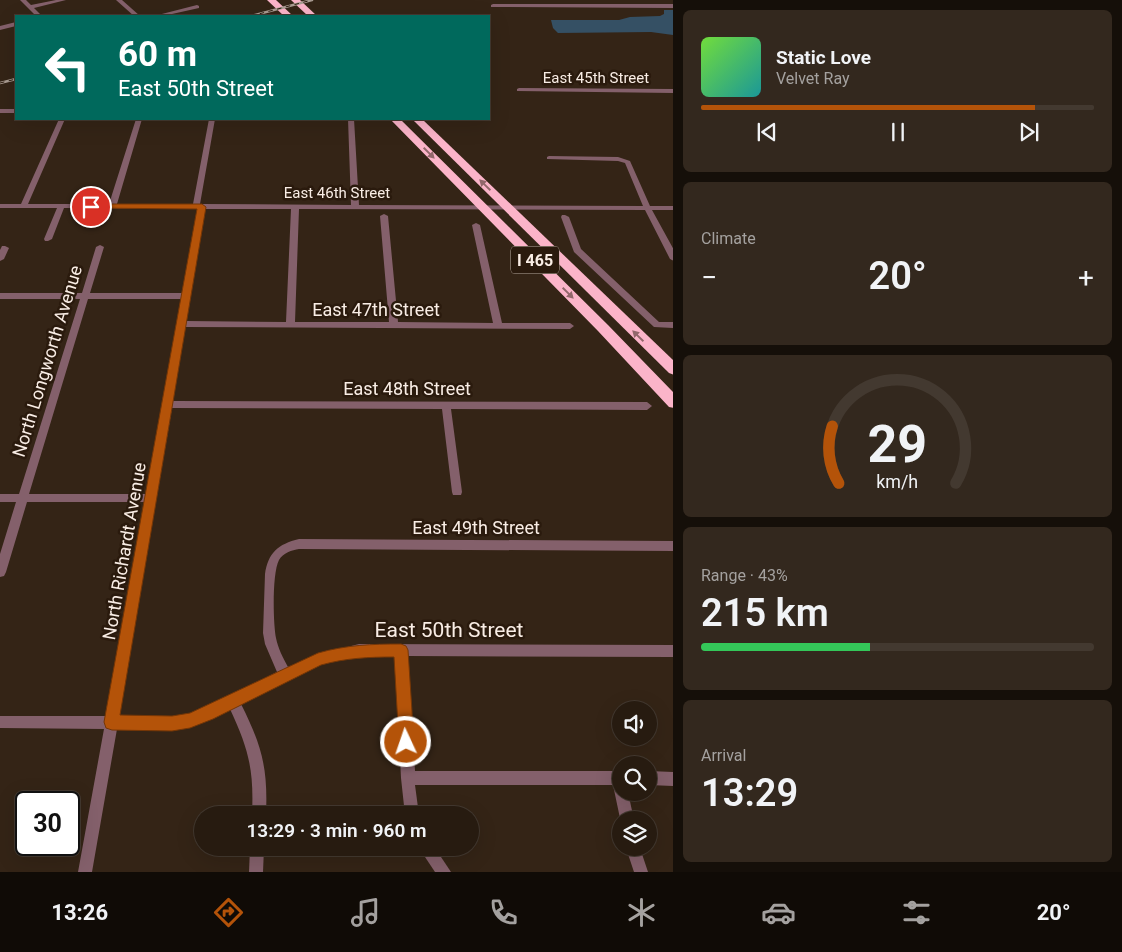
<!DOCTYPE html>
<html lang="en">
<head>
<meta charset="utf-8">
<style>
  :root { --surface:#271b10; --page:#33281e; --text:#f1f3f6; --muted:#a4a19f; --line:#433930; --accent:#b45309 }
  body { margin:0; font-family:Roboto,sans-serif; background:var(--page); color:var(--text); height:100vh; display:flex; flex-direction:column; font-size:19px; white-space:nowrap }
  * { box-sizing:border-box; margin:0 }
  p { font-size:16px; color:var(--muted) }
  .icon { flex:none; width:28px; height:28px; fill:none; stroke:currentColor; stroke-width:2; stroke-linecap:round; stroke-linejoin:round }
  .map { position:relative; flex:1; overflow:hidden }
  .details { display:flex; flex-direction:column; gap:10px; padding:10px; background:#150f09; width:449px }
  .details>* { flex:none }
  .guide { position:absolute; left:15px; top:15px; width:475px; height:105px; border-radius:0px; box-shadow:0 5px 20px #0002,0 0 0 1px var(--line); background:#00695c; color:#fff; overflow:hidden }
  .tools { position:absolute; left:612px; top:701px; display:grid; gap:10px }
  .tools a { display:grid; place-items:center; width:45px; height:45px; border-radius:50%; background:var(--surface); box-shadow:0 5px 20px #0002,0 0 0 1px var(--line); font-size:25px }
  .speed { position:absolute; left:15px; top:791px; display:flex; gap:10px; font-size:25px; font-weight:700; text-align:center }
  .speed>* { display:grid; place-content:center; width:65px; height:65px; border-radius:50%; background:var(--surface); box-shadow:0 5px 20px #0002,0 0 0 1px var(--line); line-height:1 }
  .speed .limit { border:2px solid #111; border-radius:8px; background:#fff; color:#111 }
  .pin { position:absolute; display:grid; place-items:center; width:42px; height:42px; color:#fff; margin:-21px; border:2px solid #fff; border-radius:50%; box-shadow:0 1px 5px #0007 }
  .me { position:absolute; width:55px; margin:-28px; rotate:357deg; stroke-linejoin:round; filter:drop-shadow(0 0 4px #0008) }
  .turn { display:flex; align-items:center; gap:18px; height:105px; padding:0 20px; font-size:22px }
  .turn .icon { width:65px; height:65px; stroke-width:2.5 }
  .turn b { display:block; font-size:35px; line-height:42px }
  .big { font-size:38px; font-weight:600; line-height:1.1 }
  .details .card { flex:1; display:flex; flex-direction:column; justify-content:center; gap:8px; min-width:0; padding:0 18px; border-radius:8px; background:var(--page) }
  .details .dial { align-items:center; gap:0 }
  .dial svg { height:130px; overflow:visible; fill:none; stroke:var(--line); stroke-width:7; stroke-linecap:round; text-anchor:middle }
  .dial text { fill:var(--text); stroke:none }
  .song { display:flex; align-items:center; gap:15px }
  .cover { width:60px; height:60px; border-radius:8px; background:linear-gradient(135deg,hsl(100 70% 55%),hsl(180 70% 35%)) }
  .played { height:5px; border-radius:2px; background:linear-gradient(90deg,var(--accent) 85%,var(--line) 85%) }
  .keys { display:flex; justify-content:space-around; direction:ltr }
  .heat { display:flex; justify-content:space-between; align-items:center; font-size:28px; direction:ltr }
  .charge { height:8px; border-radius:4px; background:linear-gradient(90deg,#34c759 43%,var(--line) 0) }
  .trip { position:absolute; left:194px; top:806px; width:285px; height:50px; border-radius:25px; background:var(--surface); box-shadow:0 5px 20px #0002,0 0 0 1px var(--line); font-weight:600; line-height:50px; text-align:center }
  .menu { display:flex; height:80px; justify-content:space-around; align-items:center; background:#100b06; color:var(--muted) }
  .menu .icon { width:35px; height:35px }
  .menu .current { color:var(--accent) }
  .menu b { font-size:22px; color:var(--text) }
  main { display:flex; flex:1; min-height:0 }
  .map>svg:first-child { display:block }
  .water { fill:#355064 }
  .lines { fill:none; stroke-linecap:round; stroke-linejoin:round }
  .minor { fill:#84606b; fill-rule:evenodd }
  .highway { fill:#fbb4c9; fill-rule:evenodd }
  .rail-casing { stroke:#aa9c92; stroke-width:2.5 }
  .rail { stroke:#2a1a0d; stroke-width:1; stroke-dasharray:4.5; stroke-linecap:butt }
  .oneway { fill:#92676b }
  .route { fill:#b45309; stroke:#753606 }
  .labels { text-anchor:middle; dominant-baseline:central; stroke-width:5; stroke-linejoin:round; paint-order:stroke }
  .far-street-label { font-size:15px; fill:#f9ede5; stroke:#2a1a0d }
  .shield { fill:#2a1a0d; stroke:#bbaea4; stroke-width:1 }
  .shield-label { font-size:16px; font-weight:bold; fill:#f9ede5 }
  .street-label { font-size:18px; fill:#f9ede5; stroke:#2a1a0d }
  .near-street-label { font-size:21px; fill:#f9ede5; stroke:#2a1a0d }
</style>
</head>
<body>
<main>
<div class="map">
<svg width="674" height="872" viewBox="0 0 674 872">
  <rect width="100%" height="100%" fill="#342416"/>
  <path class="water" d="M 664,10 L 673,10 L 673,35 L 651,32 L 558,33 L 553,28 L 551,20 L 619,20 L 630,17 L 660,16 L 664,14 Z"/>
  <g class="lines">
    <g class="minor">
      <path d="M 20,0 L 26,0 L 31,5 L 56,0 L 66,0 L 34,8 L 42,16 L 36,16 Z"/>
      <path d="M 116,0 L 122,0 L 140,16 L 134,16 Z"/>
      <path d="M 493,4 L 674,4 L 674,8 L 491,7 L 491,5 Z"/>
      <path d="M 197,5 L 199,6 L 199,8 L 163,16 L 154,16 Z"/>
      <path d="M 16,22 L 16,26 L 0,30 L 0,26 Z"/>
      <path d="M 519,88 L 674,89 L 674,93 L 517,91 L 517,89 Z"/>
      <rect x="0" y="109" width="16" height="4"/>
      <path d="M 59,119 L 65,119 L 28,204 L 109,204 L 136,119 L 142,119 L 117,204 L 193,204 L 209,119 L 215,119 L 200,204 L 351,205 L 348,119 L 354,119 L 359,205 L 643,206 L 625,163 L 618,161 L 547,159 L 547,157 L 549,156 L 618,157 L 630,161 L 650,206 L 674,206 L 674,210 L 652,210 L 674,250 L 674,261 L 670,259 L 645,210 L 299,209 L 295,322 L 389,322 L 380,216 L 384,214 L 388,216 L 398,322 L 493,323 L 472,225 L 476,223 L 480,225 L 502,323 L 570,323 L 574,326 L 570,329 L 185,327 L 173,401 L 647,402 L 652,406 L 647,410 L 451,409 L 462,492 L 461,495 L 453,495 L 452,492 L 442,409 L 172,408 L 119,716 L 181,717 L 214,704 L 277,672 L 265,644 L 263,633 L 265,574 C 268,553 278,544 299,539 L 674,541 L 674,551 L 299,549 C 292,550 283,553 279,560 C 272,573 273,623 276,638 C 278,648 283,658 288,667 L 317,655 L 359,644 L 674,645 L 674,657 L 408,656 L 415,771 L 621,771 L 621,792 L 628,792 L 634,820 L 621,820 L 621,823 L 613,785 L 415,785 L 419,815 L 405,815 L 401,778 L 395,656 C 384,656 371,655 360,656 C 317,659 278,685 241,704 C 262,746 268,768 266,815 L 252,815 C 254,770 249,750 230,709 L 201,723 L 181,729 L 117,729 L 92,872 L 78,872 L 104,729 L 0,728 L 0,716 L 106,716 L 145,502 L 27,502 L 6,572 L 4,576 L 0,577 L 0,554 L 16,502 L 0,502 L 0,494 L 19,494 L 80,299 L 0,299 L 0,293 L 82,293 L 96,247 L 100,245 L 104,247 L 90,293 L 183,293 L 198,209 L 64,208 L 52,239 L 48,241 L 45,241 L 44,239 L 57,208 L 0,208 L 0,204 L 21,204 ZM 205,209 L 291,209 L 286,322 L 186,321 ZM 88,299 L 182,299 L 146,494 L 29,494 Z"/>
      <path d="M 562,215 L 565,215 L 569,217 L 581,249 L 659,322 L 674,322 L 674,328 L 654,327 L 574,252 L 561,217 Z"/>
      <path d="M 2,246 L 5,246 L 9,248 L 4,259 L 0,261 L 0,250 Z"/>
      <path d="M 649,771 L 674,772 L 674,786 L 649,785 Z"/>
      <path d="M 250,848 L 264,848 L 263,872 L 249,872 Z"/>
      <path d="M 419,848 L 435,848 L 451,872 L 435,872 Z"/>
      <path d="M 626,848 L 640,848 L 648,872 L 634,872 Z"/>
    </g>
    <g class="highway">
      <path d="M 267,0 L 276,0 L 293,16 L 284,16 Z"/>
      <path d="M 291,0 L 300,0 L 317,16 L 308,16 Z"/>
      <path d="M 390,119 L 400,119 L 608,325 L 674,393 L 674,408 L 669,407 L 598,331 Z"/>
      <path d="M 412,119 L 422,119 L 674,361 L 674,375 L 669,373 Z"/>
    </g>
    <g class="rail-casing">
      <g id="rail">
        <path d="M 251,16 L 312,0"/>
        <path d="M 0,83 L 16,79"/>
      </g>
    </g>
    <use href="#rail" class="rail"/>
  </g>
  <defs><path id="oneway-solid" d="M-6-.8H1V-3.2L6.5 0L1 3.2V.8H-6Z" transform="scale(1.25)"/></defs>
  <g class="oneway">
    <use href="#oneway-solid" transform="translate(429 153) rotate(45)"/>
    <use href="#oneway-solid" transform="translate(485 185) rotate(-136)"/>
    <use href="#oneway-solid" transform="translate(568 293) rotate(45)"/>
    <use href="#oneway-solid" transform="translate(638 336) rotate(-136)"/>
  </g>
  <path class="route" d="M 91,204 L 202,204 L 206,207 L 120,715 L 172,716 L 190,713 L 318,653 C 346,645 372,644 401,644 L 406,646 L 408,650 L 414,742 L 411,747 L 406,749 L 401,747 L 399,742 L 394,657 C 369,657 346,658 321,665 L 213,719 L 190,728 L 172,731 L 112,730 L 106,728 L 104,722 L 197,209 L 88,208 L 88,205 Z"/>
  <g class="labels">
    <g class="far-street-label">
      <text x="596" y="78">East 45th Street</text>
      <text x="337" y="193">East 46th Street</text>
    </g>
    <rect class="shield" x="511" y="246.5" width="48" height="27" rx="4"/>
    <g class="shield-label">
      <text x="535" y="260">I 465</text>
    </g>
    <g class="street-label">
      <text x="376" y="309">East 47th Street</text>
      <text transform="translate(47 361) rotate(-73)">North Longworth Avenue</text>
      <text x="407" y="388">East 48th Street</text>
      <text x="476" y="527">East 49th Street</text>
      <text transform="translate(124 551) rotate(-80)">North Richardt Avenue</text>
    </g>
    <g class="near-street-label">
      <text x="449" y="630">East 50th Street</text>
    </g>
  </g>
</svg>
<div class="tools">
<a><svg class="icon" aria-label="sound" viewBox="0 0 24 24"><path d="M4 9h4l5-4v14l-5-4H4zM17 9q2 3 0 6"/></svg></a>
<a><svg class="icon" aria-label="search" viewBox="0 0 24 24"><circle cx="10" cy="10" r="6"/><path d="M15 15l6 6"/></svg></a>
<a><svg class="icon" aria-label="layers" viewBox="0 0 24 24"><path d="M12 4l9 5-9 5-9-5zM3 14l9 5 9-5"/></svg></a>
</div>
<div class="speed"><div class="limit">30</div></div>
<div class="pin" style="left:91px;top:207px;background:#d93025"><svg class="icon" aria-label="arrive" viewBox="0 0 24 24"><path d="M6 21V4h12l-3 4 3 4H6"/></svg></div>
<svg class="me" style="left:406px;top:742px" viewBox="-20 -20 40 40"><circle r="17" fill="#b45309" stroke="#fff" stroke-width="3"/><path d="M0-11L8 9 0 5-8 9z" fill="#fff"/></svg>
<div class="trip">13:29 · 3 min · 960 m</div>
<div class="guide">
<div class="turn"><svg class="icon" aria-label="left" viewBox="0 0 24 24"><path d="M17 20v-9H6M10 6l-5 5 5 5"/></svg><div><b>60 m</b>East 50th Street</div></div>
</div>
</div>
<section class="details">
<div class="card">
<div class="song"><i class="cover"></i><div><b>Static Love</b><p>Velvet Ray</p></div></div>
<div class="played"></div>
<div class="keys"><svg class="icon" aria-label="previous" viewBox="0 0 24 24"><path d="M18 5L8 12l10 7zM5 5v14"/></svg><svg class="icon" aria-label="pause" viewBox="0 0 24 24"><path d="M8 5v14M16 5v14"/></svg><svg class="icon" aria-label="next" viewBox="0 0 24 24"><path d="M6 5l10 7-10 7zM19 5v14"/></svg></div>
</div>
<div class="card"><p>Climate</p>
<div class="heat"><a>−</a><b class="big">20°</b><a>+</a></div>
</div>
<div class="card dial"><svg viewBox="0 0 100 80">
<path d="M14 69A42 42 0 1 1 86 69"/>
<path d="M14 69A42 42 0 0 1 10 34" stroke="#b45309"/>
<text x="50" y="56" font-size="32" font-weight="700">29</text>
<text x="50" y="72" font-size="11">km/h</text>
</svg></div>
<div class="card"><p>Range · 43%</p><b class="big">215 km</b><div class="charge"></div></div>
<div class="card"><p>Arrival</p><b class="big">13:29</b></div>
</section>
</main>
<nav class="menu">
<b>13:26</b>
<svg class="icon current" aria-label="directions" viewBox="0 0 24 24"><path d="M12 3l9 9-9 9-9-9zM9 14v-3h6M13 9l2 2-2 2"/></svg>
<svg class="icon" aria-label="music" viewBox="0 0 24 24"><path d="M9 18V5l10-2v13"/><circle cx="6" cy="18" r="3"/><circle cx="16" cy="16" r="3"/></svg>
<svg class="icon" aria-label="phone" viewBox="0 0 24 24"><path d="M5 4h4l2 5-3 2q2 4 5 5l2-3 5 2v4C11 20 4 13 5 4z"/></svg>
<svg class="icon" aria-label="climate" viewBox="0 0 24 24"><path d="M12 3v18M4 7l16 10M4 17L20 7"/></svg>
<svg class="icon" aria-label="car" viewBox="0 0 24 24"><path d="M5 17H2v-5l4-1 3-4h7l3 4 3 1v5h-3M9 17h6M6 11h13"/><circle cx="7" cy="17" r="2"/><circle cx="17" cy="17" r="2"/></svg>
<svg class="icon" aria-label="filters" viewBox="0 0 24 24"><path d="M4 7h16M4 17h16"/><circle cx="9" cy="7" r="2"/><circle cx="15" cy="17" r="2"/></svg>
<b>20°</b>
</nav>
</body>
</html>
